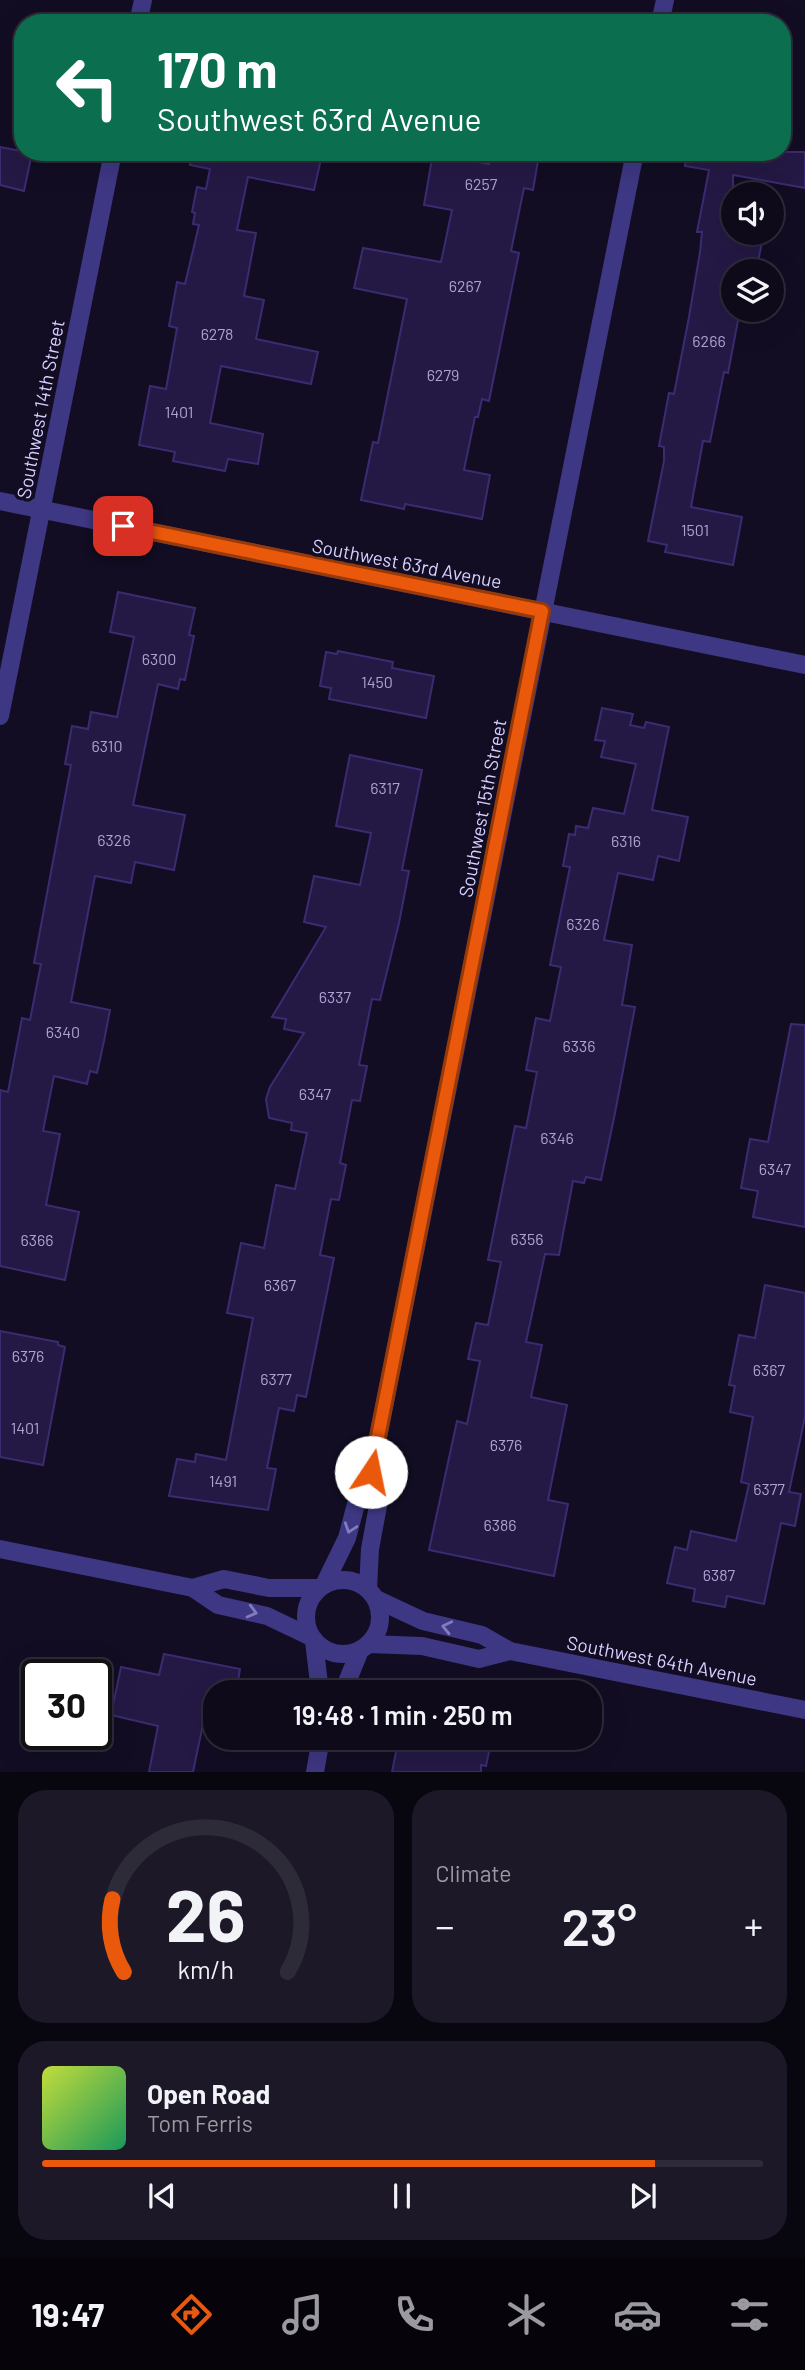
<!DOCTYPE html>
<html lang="en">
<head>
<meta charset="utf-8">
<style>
  :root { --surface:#0e0a1a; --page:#1c1827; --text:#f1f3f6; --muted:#9b9aa2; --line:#2e2b39; --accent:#ea580c }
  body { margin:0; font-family:Barlow,sans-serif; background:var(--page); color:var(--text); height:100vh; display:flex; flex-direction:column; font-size:26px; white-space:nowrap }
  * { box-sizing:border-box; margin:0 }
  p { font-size:23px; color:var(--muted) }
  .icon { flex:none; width:38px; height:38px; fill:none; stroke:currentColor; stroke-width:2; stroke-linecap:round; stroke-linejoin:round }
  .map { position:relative; height:1772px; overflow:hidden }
  .panel { display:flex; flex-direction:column; gap:18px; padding:18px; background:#08060e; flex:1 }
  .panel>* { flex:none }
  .guide { position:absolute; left:14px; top:14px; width:777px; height:147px; border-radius:28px; box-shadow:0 7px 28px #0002,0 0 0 2px var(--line); background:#0b6e4f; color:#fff; overflow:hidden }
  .controls { position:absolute; left:721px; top:182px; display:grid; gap:14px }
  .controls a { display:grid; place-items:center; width:63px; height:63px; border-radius:50%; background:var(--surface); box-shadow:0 7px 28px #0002,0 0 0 2px var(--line); font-size:35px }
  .speed { position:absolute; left:21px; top:1659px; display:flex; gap:14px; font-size:35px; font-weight:700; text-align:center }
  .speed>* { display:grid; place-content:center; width:91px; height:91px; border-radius:50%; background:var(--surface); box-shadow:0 7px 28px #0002,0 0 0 2px var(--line); line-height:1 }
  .speed .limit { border:4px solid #111; border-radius:10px; background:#fff; color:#111 }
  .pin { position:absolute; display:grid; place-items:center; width:60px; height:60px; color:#fff; margin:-30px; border-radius:14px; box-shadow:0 4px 10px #0006 }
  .me { position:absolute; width:77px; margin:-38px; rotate:11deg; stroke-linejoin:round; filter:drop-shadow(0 0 5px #0008) }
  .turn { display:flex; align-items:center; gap:24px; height:147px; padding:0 28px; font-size:32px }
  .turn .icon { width:91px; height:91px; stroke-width:2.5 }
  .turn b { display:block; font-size:49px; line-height:60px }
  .big { font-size:52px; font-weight:600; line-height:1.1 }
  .panel .widget { flex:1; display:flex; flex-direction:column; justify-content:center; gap:10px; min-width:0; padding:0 24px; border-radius:28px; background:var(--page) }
  .panel .dial { align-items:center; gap:0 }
  .dial svg { height:182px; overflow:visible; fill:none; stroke:var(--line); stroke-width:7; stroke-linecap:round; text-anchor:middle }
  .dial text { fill:var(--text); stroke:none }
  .song { display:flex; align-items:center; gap:21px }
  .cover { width:84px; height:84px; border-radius:10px; background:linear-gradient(135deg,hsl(70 70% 55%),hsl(150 70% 35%)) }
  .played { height:7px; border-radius:4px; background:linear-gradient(90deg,var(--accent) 85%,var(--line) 85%) }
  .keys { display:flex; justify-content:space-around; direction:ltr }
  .heat { display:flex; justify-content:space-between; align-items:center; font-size:38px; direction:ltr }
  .panel .tiles { flex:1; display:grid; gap:18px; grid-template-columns:1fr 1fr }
  .widget:last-child { grid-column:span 2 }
  .trip { position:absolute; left:203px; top:1680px; width:399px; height:70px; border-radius:28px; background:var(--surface); box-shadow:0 7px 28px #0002,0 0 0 2px var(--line); font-weight:600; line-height:70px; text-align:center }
  .menu { display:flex; height:112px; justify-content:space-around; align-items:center; background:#06040a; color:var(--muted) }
  .menu .icon { width:49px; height:49px }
  .menu .current { color:var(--accent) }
  .menu b { font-size:32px; color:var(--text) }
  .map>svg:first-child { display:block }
  .building { fill:#241945; stroke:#3c2b71; stroke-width:2 }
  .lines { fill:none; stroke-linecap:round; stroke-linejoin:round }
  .street { stroke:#3e3783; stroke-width:18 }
  .oneway { stroke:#837cbb }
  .route-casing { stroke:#983908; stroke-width:18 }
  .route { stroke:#ea580c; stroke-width:12 }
  .labels { text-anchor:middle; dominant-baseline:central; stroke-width:7; stroke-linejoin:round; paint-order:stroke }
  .number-label { font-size:16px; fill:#aba2d0 }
  .street-label { font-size:19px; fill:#d8d0ff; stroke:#120d23 }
</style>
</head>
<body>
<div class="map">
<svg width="805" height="1772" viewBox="0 0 805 1772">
  <rect width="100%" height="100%" fill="#120d23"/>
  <g class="building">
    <path d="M 0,147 L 32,153 L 24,191 L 0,185 Z"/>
    <path d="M 191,152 L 290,152 L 321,159 L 314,190 L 248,177 L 237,230 L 256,233 L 244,296 L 264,300 L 256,339 L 318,352 L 311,384 L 221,366 L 210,423 L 263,434 L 258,464 L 228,459 L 225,471 L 173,461 L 175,452 L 139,445 L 150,386 L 166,389 L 177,328 L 169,326 L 177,282 L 185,284 L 199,225 L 193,224 L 195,213 L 192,212 L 197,187 L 206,189 L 210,169 L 190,165 Z"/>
    <path d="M 491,152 L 539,155 L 533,190 L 524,188 L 511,251 L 519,253 L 489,401 L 482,399 L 478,417 L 475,417 L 464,470 L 490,475 L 482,519 L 405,504 L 404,509 L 361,500 L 373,442 L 378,443 L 407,299 L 354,288 L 363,248 L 441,262 L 452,210 L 424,205 L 433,153 L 489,164 Z"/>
    <path d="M 687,152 L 805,152 L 805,188 L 733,175 L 733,233 L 764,233 L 756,271 L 733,271 L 733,310 L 740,310 L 728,373 L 724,372 L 710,442 L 703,441 L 691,507 L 742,517 L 733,565 L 665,552 L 667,545 L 648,541 L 664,461 L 664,447 L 659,446 L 669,393 L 674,394 L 689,317 L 700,252 L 702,232 L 697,232 L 709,170 L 685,166 Z"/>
    <path d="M 118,592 L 195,608 L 189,635 L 194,636 L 185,680 L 180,679 L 178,689 L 158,684 L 133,805 L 185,815 L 174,870 L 135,862 L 131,883 L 95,876 L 71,1002 L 110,1010 L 104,1041 L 97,1073 L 90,1071 L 87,1084 L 54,1076 L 43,1131 L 60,1134 L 46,1205 L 79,1212 L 65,1280 L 0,1266 L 0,1090 L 8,1092 L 22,1018 L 30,1020 L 41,964 L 34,963 L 71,765 L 65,764 L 72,726 L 88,729 L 91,712 L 117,717 L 134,637 L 110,632 Z"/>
    <path d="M 338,651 L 393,662 L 392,668 L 434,676 L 426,718 L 329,699 L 331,688 L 320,686 L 326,652 L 337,654 Z"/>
    <path d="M 602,708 L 633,714 L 630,725 L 644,728 L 646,722 L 669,727 L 652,810 L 688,817 L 679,861 L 658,856 L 653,880 L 618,873 L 604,940 L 632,945 L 622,1005 L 635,1007 L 615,1113 L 601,1180 L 586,1177 L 584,1183 L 573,1181 L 559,1255 L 545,1254 L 526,1342 L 542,1345 L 531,1397 L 567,1405 L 548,1500 L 568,1504 L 554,1576 L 429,1550 L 457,1421 L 467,1424 L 480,1361 L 468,1359 L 476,1323 L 488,1325 L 501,1262 L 488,1260 L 515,1126 L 526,1128 L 537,1072 L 526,1070 L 536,1018 L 550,1021 L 561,967 L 550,965 L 570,867 L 563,866 L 569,834 L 575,835 L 576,826 L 588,828 L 593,808 L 624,814 L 636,764 L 601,757 L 605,741 L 595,740 Z"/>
    <path d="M 350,755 L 422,770 L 402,870 L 409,871 L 399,923 L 380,1000 L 372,999 L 359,1065 L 367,1066 L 360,1101 L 352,1100 L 340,1163 L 346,1165 L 339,1200 L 331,1199 L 320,1255 L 334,1258 L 306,1397 L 297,1395 L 294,1411 L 279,1408 L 267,1468 L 276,1469 L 268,1510 L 169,1496 L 177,1459 L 195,1462 L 196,1454 L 226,1460 L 253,1318 L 227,1313 L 241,1243 L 264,1248 L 276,1185 L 295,1189 L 307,1133 L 291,1130 L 292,1123 L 269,1118 L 266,1099 L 270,1087 L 304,1033 L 284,1029 L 286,1019 L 272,1017 L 326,927 L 304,922 L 314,876 L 360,885 L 371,833 L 336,826 Z"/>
    <path d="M 791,1024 L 805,1025 L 805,1227 L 753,1217 L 758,1191 L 741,1188 L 750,1139 L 768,1142 Z"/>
    <path d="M 765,1285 L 805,1293 L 805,1417 L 789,1492 L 801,1494 L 795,1526 L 781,1523 L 764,1604 L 727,1596 L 725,1607 L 693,1601 L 695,1589 L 667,1583 L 675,1547 L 687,1550 L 691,1531 L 736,1541 L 749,1484 L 741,1482 L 753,1417 L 730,1412 L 735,1386 L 729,1385 L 739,1335 L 755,1338 Z"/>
    <path d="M 0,1331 L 58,1342 L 58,1345 L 65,1347 L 43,1465 L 0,1457 Z"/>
    <path d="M 164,1654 L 240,1669 L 236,1692 L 215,1692 L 215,1712 L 206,1710 L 193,1772 L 149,1772 L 158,1726 L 111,1715 L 121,1667 L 159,1675 Z"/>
    <path d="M 411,1738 L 492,1738 L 486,1766 L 481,1765 L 481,1772 L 392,1772 L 398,1742 L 411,1744 Z"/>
  </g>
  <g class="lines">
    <g class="street">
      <path d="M 138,23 L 143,0"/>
      <path d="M 660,23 L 665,0"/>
      <path d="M 0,501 L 805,665"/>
      <path d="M 0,716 L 113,152"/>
      <path d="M 0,1549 L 193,1588 L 218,1605 L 267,1616 L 311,1637"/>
      <circle cx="343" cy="1617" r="37"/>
      <path d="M 325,1583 L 347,1538 L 360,1489 L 371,1472 L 635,152"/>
      <path d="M 193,1588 L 224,1579 L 269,1588 L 319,1588"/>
      <path d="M 368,1589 L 370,1549 L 380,1495 L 371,1472"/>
      <path d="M 376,1599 L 423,1621 L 482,1635 L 510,1651 L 805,1710"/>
      <path d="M 314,1641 L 320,1692"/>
      <path d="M 368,1644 L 422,1646 L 479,1659 L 510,1651"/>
      <path d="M 343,1692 L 360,1650"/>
      <path d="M 315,1772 L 321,1738"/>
    </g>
  </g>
  <defs><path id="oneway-chevron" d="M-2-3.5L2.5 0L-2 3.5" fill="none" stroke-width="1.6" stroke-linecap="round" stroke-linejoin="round" transform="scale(1.75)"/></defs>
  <g class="oneway">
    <use href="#oneway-chevron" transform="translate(350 1528) rotate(108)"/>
    <use href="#oneway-chevron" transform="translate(252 1612) rotate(15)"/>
    <use href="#oneway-chevron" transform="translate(447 1627) rotate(-167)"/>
  </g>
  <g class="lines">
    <g class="route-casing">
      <path id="route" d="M 123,526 L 542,611 L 371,1472"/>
    </g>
    <use href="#route" class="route"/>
  </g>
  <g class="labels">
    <g class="number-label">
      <text x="481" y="183">6257</text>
      <text x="465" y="285">6267</text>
      <text x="217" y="333">6278</text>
      <text x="709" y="340">6266</text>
      <text x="443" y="374">6279</text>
      <text x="179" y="411">1401</text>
      <text x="695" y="529">1501</text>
      <text x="159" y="658">6300</text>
      <text x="377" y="681">1450</text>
      <text x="107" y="745">6310</text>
      <text x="385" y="787">6317</text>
      <text x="114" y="839">6326</text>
      <text x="626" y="840">6316</text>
      <text x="583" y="923">6326</text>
      <text x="335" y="996">6337</text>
      <text x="63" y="1031">6340</text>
      <text x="579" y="1045">6336</text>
      <text x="315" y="1093">6347</text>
      <text x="557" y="1137">6346</text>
      <text x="775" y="1168">6347</text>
      <text x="527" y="1238">6356</text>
      <text x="37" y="1239">6366</text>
      <text x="280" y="1284">6367</text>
      <text x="28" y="1355">6376</text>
      <text x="769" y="1369">6367</text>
      <text x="276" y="1378">6377</text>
      <text x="25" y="1427">1401</text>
      <text x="506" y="1444">6376</text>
      <text x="223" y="1480">1491</text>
      <text x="769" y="1488">6377</text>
      <text x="500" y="1524">6386</text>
      <text x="719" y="1574">6387</text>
    </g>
    <g class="street-label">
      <text transform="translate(40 409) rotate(-79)">Southwest 14th Street</text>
      <text transform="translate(407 563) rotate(11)">Southwest 63rd Avenue</text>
      <text transform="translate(482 808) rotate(-79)">Southwest 15th Street</text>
      <text transform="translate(662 1660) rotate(11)">Southwest 64th Avenue</text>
    </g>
  </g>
</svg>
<div class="controls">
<a><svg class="icon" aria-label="sound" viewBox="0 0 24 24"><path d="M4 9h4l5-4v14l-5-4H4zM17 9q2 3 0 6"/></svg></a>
<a><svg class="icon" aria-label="layers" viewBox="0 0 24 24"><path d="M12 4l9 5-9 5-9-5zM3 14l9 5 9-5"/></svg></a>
</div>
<div class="speed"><div class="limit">30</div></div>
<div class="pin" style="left:123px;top:526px;background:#d93025"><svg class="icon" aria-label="arrive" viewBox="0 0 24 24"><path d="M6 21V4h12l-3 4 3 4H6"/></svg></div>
<svg class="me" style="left:371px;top:1472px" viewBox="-20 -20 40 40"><circle r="19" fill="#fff"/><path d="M0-13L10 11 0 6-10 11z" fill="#ea580c"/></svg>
<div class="trip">19:48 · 1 min · 250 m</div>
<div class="guide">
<div class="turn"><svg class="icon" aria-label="left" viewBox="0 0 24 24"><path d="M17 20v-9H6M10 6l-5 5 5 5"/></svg><div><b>170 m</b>Southwest 63rd Avenue</div></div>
</div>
</div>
<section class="panel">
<div class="tiles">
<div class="widget dial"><svg viewBox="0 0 100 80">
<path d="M14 69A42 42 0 1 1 86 69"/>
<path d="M14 69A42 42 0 0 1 9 37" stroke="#ea580c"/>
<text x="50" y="56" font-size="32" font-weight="700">26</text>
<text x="50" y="72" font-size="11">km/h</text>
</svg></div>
<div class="widget"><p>Climate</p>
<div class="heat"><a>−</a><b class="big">23°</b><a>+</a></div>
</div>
<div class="widget">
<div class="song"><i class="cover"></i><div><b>Open Road</b><p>Tom Ferris</p></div></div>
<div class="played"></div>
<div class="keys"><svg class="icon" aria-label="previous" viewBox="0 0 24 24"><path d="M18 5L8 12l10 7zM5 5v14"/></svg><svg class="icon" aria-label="pause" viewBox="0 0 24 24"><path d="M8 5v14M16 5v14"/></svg><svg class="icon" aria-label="next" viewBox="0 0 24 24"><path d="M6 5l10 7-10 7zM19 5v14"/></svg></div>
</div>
</div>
</section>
<nav class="menu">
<b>19:47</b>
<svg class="icon current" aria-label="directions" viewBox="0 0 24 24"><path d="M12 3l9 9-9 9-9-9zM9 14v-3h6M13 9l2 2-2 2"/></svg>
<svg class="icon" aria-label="music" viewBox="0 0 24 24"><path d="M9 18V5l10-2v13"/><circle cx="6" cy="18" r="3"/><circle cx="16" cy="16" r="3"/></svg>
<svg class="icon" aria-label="phone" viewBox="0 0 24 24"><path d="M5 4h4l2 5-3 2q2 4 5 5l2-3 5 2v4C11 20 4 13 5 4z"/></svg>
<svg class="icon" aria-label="climate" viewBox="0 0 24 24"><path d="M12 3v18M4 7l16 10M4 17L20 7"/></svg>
<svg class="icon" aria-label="car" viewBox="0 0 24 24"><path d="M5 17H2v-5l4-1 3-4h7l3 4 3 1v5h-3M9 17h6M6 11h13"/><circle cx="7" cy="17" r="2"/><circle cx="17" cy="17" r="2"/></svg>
<svg class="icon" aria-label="filters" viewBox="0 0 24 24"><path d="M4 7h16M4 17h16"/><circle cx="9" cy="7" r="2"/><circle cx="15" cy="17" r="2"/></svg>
</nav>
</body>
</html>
